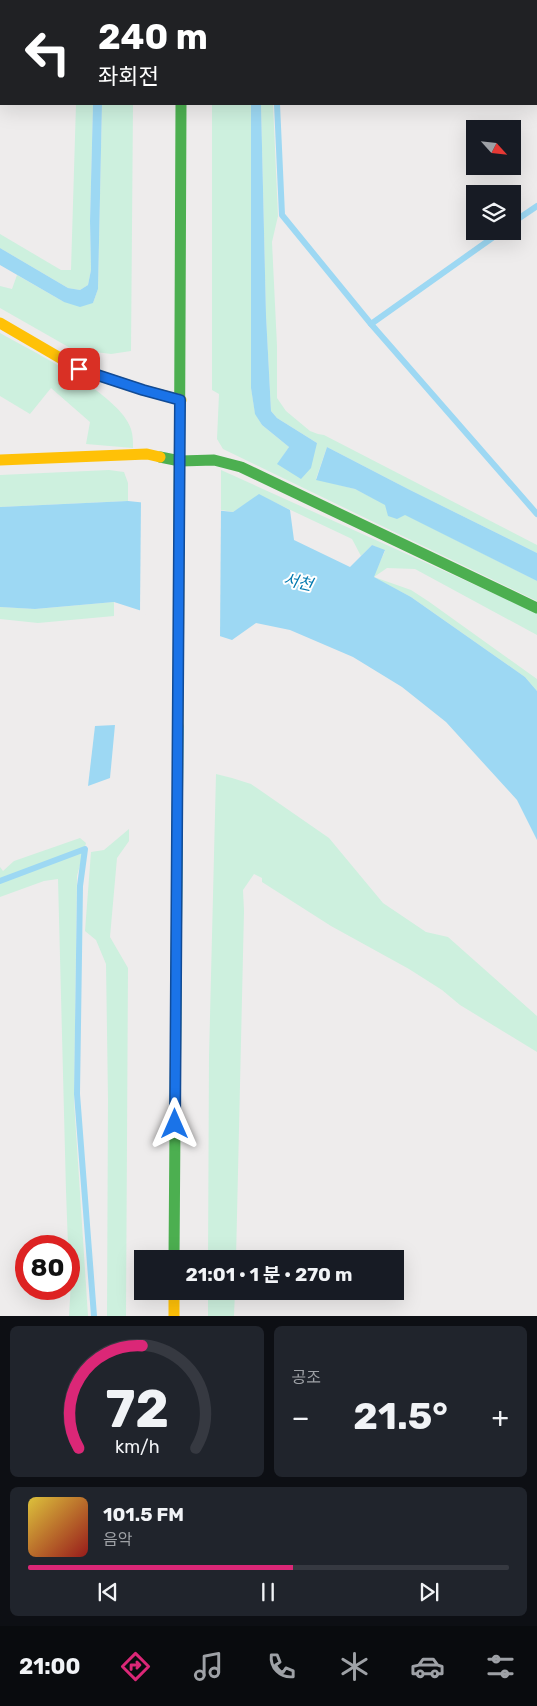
<!DOCTYPE html>
<html lang="ko">
<head>
<meta charset="utf-8">
<style>
  :root { --surface:#171b24; --page:#20242c; --text:#f1f3f6; --muted:#9ea1a6; --line:#363941; --accent:#db2777 }
  body { margin:0; font-family:Rubik,"Noto Sans KR",sans-serif; background:var(--page); color:var(--text); height:100vh; display:flex; flex-direction:column; font-size:19px; white-space:nowrap }
  * { box-sizing:border-box; margin:0 }
  p { font-size:16px; color:var(--muted) }
  .icon { flex:none; width:28px; height:28px; fill:none; stroke:currentColor; stroke-width:2; stroke-linecap:round; stroke-linejoin:round }
  .map { position:relative; height:1316px; overflow:hidden }
  .panel { display:flex; flex-direction:column; gap:10px; padding:10px; background:#0d0f14; flex:1 }
  .panel>* { flex:none }
  .banner { position:absolute; left:0px; top:0px; width:538px; height:105px; box-shadow:0 5px 20px #0002; background:#202124; color:#fff; overflow:hidden }
  .needle { width:32px; rotate:117deg }
  .tools { position:absolute; left:466px; top:120px; display:grid; gap:10px }
  .tools a { display:grid; place-items:center; width:55px; height:55px; border-radius:0px; background:var(--surface); box-shadow:0 5px 20px #0002; font-size:25px }
  .speed { position:absolute; left:15px; top:1235px; display:flex; gap:10px; font-size:25px; font-weight:700; text-align:center }
  .speed>* { display:grid; place-content:center; width:65px; height:65px; border-radius:50%; background:var(--surface); box-shadow:0 5px 20px #0002; line-height:1 }
  .speed .limit { border:8px solid #d22; background:#fff; color:#111 }
  .pin { position:absolute; display:grid; place-items:center; width:42px; height:42px; color:#fff; margin:-21px; border-radius:10px; box-shadow:0 2px 8px #0006 }
  .me { position:absolute; width:55px; margin:-28px; rotate:0deg; stroke-linejoin:round; filter:drop-shadow(0 0 4px #0008) }
  .turn { display:flex; align-items:center; gap:18px; height:105px; padding:0 15px; font-size:22px }
  .turn .icon { width:65px; height:65px; stroke-width:2.5 }
  .turn b { display:block; font-size:35px; line-height:42px }
  .big { font-size:38px; font-weight:700; line-height:1.1 }
  .panel .tile { flex:1; display:flex; flex-direction:column; justify-content:center; gap:8px; min-width:0; padding:0 18px; border-radius:8px; background:var(--page) }
  .panel .dial { align-items:center; gap:0 }
  .dial svg { height:130px; overflow:visible; fill:none; stroke:var(--line); stroke-width:7; stroke-linecap:round; text-anchor:middle }
  .dial text { fill:var(--text); stroke:none }
  .song { display:flex; align-items:center; gap:15px }
  .cover { width:60px; height:60px; border-radius:8px; background:linear-gradient(135deg,hsl(50 70% 55%),hsl(0 70% 35%)) }
  .played { height:5px; border-radius:2px; background:linear-gradient(90deg,var(--accent) 55%,var(--line) 55%) }
  .keys { display:flex; justify-content:space-around; direction:ltr }
  .heat { display:flex; justify-content:space-between; align-items:center; font-size:28px; direction:ltr }
  .panel .tiles { flex:1; display:grid; gap:10px; grid-template-columns:1fr 1fr }
  .tile:last-child { grid-column:span 2 }
  .trip { position:absolute; left:134px; top:1250px; width:270px; height:50px; border-radius:0px; background:var(--surface); box-shadow:0 5px 20px #0002; font-weight:700; line-height:50px; text-align:center }
  .menu { display:flex; height:80px; justify-content:space-around; align-items:center; background:#090b0e; color:var(--muted) }
  .menu .icon { width:35px; height:35px }
  .menu .active { color:var(--accent) }
  .menu b { font-size:22px; color:var(--text) }
  .map>svg:first-child { display:block }
  .green { fill:#cdf0de }
  .water { fill:#9dd8f3 }
  .pier { fill:#eeecec }
  .lines { fill:none; stroke-linecap:round; stroke-linejoin:round }
  .stream { stroke:#9dd8f3; stroke-width:6 }
  .fast { stroke:#4caf50; stroke-width:11 }
  .slow { stroke:#ffc107; stroke-width:11 }
  .route-casing { stroke:#114b97; stroke-width:12 }
  .route { stroke:#1a73e8; stroke-width:9 }
  .labels { text-anchor:middle; dominant-baseline:central; stroke-width:4; stroke-linejoin:round; paint-order:stroke }
  .water-label { font-size:16px; font-style:italic; fill:#0078af; stroke:#fff }
</style>
</head>
<body>
<div class="map">
<svg width="537" height="1316" viewBox="0 0 537 1316">
  <rect width="100%" height="100%" fill="#eeecec"/>
  <g class="green">
    <path d="M 76,104 L 93,104 L 90,221 L 91,270 L 88,285 L 80,290 L 68,288 L 0,248 L 0,234 L 61,270 L 71,270 Z"/>
    <path d="M 102,104 L 133,104 L 131,351 L 111,354 L 72,349 L 0,308 L 0,286 L 12,289 L 17,275 L 64,302 L 93,303 L 98,289 Z"/>
    <path d="M 212,104 L 251,104 L 251,388 L 255,413 L 262,425 L 289,447 L 278,464 L 317,443 L 277,418 L 271,411 L 266,315 L 261,104 L 273,104 L 278,216 L 272,242 L 277,346 L 277,398 L 286,411 L 310,431 L 318,434 L 324,435 L 537,545 L 537,553 L 408,489 L 327,447 L 316,479 L 355,489 L 537,581 L 537,601 L 223,449 L 217,439 L 219,394 L 212,390 Z"/>
    <path d="M 0,333 C 32,351 121,395 131,429 C 133,435 133,442 133,448 L 86,444 L 90,422 L 51,388 L 30,414 L 0,396 Z"/>
    <path d="M 109,470 L 124,472 L 128,483 L 128,501 L 0,507 L 0,475 Z"/>
    <path d="M 221,470 L 537,613 L 537,635 L 415,569 L 387,568 L 374,577 L 411,590 L 428,601 L 537,679 L 537,691 L 525,677 L 411,597 L 373,577 L 385,551 L 372,545 L 361,556 L 352,539 L 259,495 L 233,512 L 221,510 Z"/>
    <path d="M 114,602 L 114,616 L 38,623 L 0,619 L 0,607 L 35,609 Z"/>
    <path d="M 216,774 L 232,778 L 251,784 L 329,838 L 383,903 L 426,932 L 448,937 L 537,1016 L 537,1052 L 460,1005 L 442,990 L 409,969 L 331,926 L 262,882 L 262,878 L 254,874 L 243,890 L 244,911 L 236,1259 L 208,1259 L 209,1057 Z"/>
    <path d="M 129,829 L 129,841 L 117,858 L 110,937 L 128,968 L 126,1316 L 107,1316 L 108,1099 L 106,964 L 96,940 L 85,931 L 91,852 L 104,850 Z"/>
    <path d="M 80,838 L 86,843 L 77,876 L 74,1101 L 88,1316 L 69,1316 L 72,1264 L 68,1246 L 66,1191 L 58,879 L 44,881 L 0,897 L 0,867 L 3,871 L 14,861 Z"/>
    <path d="M 208,1291 L 235,1291 L 234,1316 L 208,1316 Z"/>
  </g>
  <g class="water">
    <path d="M 93,104 L 102,104 L 98,289 L 93,303 L 80,307 L 64,302 L 0,265 L 0,248 L 68,288 L 80,290 L 88,285 L 91,270 L 90,221 Z"/>
    <path d="M 251,104 L 261,104 L 266,315 L 271,411 L 277,418 L 317,443 L 311,468 L 301,479 L 277,464 L 289,447 L 262,425 L 255,414 L 251,388 Z"/>
    <path d="M 327,447 L 408,489 L 537,553 L 537,581 L 405,515 L 397,519 L 388,516 L 385,505 L 355,489 L 316,480 Z"/>
    <path d="M 259,494 L 290,510 L 294,540 L 350,567 L 372,545 L 385,550 L 374,577 L 411,597 L 525,677 L 537,691 L 537,840 L 517,800 L 446,722 L 402,687 L 353,657 L 290,630 L 256,623 L 232,640 L 114,602 L 35,609 L 0,607 L 0,507 L 128,501 L 233,512 Z"/>
    <path d="M 115,725 L 110,778 L 88,786 L 95,726 Z"/>
  </g>
  <path class="pier" d="M 141,499 L 221,508 L 220,639 L 140,613 Z"/>
  <g class="lines">
    <g class="stream">
      <path d="M 13,1 L 15,0"/>
      <path d="M 303,1 L 305,0"/>
      <path d="M 0,11 L 1,10"/>
      <path d="M 277,104 L 282,215 L 371,324 L 537,514"/>
      <path d="M 512,223 L 537,206"/>
      <path d="M 371,324 L 502,231"/>
      <path d="M 0,881 L 85,849 L 80,886 L 77,1094 L 94,1316"/>
    </g>
    <g class="fast">
      <path d="M 181,0 L 181,1"/>
      <path d="M 160,457 L 180,461 L 214,460 L 241,467 L 537,608"/>
      <path d="M 179,554 L 181,104"/>
      <path d="M 174,1259 L 178,726"/>
    </g>
    <g class="slow">
      <path d="M 0,323 L 79,369 L 143,390 L 181,400"/>
      <path d="M 0,460 L 147,454 L 160,457"/>
      <path d="M 178,726 L 179,554"/>
      <path d="M 174,1291 L 174,1316"/>
    </g>
  </g>
  <g class="lines">
    <g class="route-casing">
      <path id="route" d="M 79,369 L 143,390 L 180,400 L 175,1124"/>
    </g>
    <use href="#route" class="route"/>
  </g>
  <g class="labels">
    <g class="water-label">
      <text transform="translate(298 582) rotate(13)">서천</text>
    </g>
  </g>
</svg>
<div class="tools">
<a><svg class="needle" viewBox="-14 -14 28 28"><path d="M0-13l5 13h-10z" fill="#e53935"/><path d="M0 13l5-13h-10z" fill="#9ea1a6"/></svg></a>
<a><svg class="icon" aria-label="layers" viewBox="0 0 24 24"><path d="M12 4l9 5-9 5-9-5zM3 14l9 5 9-5"/></svg></a>
</div>
<div class="speed"><div class="limit">80</div></div>
<div class="pin" style="left:79px;top:369px;background:#d93025"><svg class="icon" aria-label="arrive" viewBox="0 0 24 24"><path d="M6 21V4h12l-3 4 3 4H6"/></svg></div>
<svg class="me" style="left:175px;top:1124px" viewBox="-20 -20 40 40"><path d="M0-17L14 15 0 8-14 15z" fill="#1a73e8" stroke="#fff" stroke-width="4"/></svg>
<div class="trip">21:01 · 1 분 · 270 m</div>
<div class="banner">
<div class="turn"><svg class="icon" aria-label="left" viewBox="0 0 24 24"><path d="M17 20v-9H6M10 6l-5 5 5 5"/></svg><div><b>240 m</b>좌회전</div></div>
</div>
</div>
<section class="panel">
<div class="tiles">
<div class="tile dial"><svg viewBox="0 0 100 80">
<path d="M14 69A42 42 0 1 1 86 69"/>
<path d="M14 69A42 42 0 0 1 53 6" stroke="#db2777"/>
<text x="50" y="56" font-size="32" font-weight="700">72</text>
<text x="50" y="72" font-size="11">km/h</text>
</svg></div>
<div class="tile"><p>공조</p>
<div class="heat"><a>−</a><b class="big">21.5°</b><a>+</a></div>
</div>
<div class="tile">
<div class="song"><i class="cover"></i><div><b>101.5 FM</b><p>음악</p></div></div>
<div class="played"></div>
<div class="keys"><svg class="icon" aria-label="previous" viewBox="0 0 24 24"><path d="M18 5L8 12l10 7zM5 5v14"/></svg><svg class="icon" aria-label="pause" viewBox="0 0 24 24"><path d="M8 5v14M16 5v14"/></svg><svg class="icon" aria-label="next" viewBox="0 0 24 24"><path d="M6 5l10 7-10 7zM19 5v14"/></svg></div>
</div>
</div>
</section>
<nav class="menu">
<b>21:00</b>
<svg class="icon active" aria-label="directions" viewBox="0 0 24 24"><path d="M12 3l9 9-9 9-9-9zM9 14v-3h6M13 9l2 2-2 2"/></svg>
<svg class="icon" aria-label="music" viewBox="0 0 24 24"><path d="M9 18V5l10-2v13"/><circle cx="6" cy="18" r="3"/><circle cx="16" cy="16" r="3"/></svg>
<svg class="icon" aria-label="phone" viewBox="0 0 24 24"><path d="M5 4h4l2 5-3 2q2 4 5 5l2-3 5 2v4C11 20 4 13 5 4z"/></svg>
<svg class="icon" aria-label="climate" viewBox="0 0 24 24"><path d="M12 3v18M4 7l16 10M4 17L20 7"/></svg>
<svg class="icon" aria-label="car" viewBox="0 0 24 24"><path d="M5 17H2v-5l4-1 3-4h7l3 4 3 1v5h-3M9 17h6M6 11h13"/><circle cx="7" cy="17" r="2"/><circle cx="17" cy="17" r="2"/></svg>
<svg class="icon" aria-label="filters" viewBox="0 0 24 24"><path d="M4 7h16M4 17h16"/><circle cx="9" cy="7" r="2"/><circle cx="15" cy="17" r="2"/></svg>
</nav>
</body>
</html>
